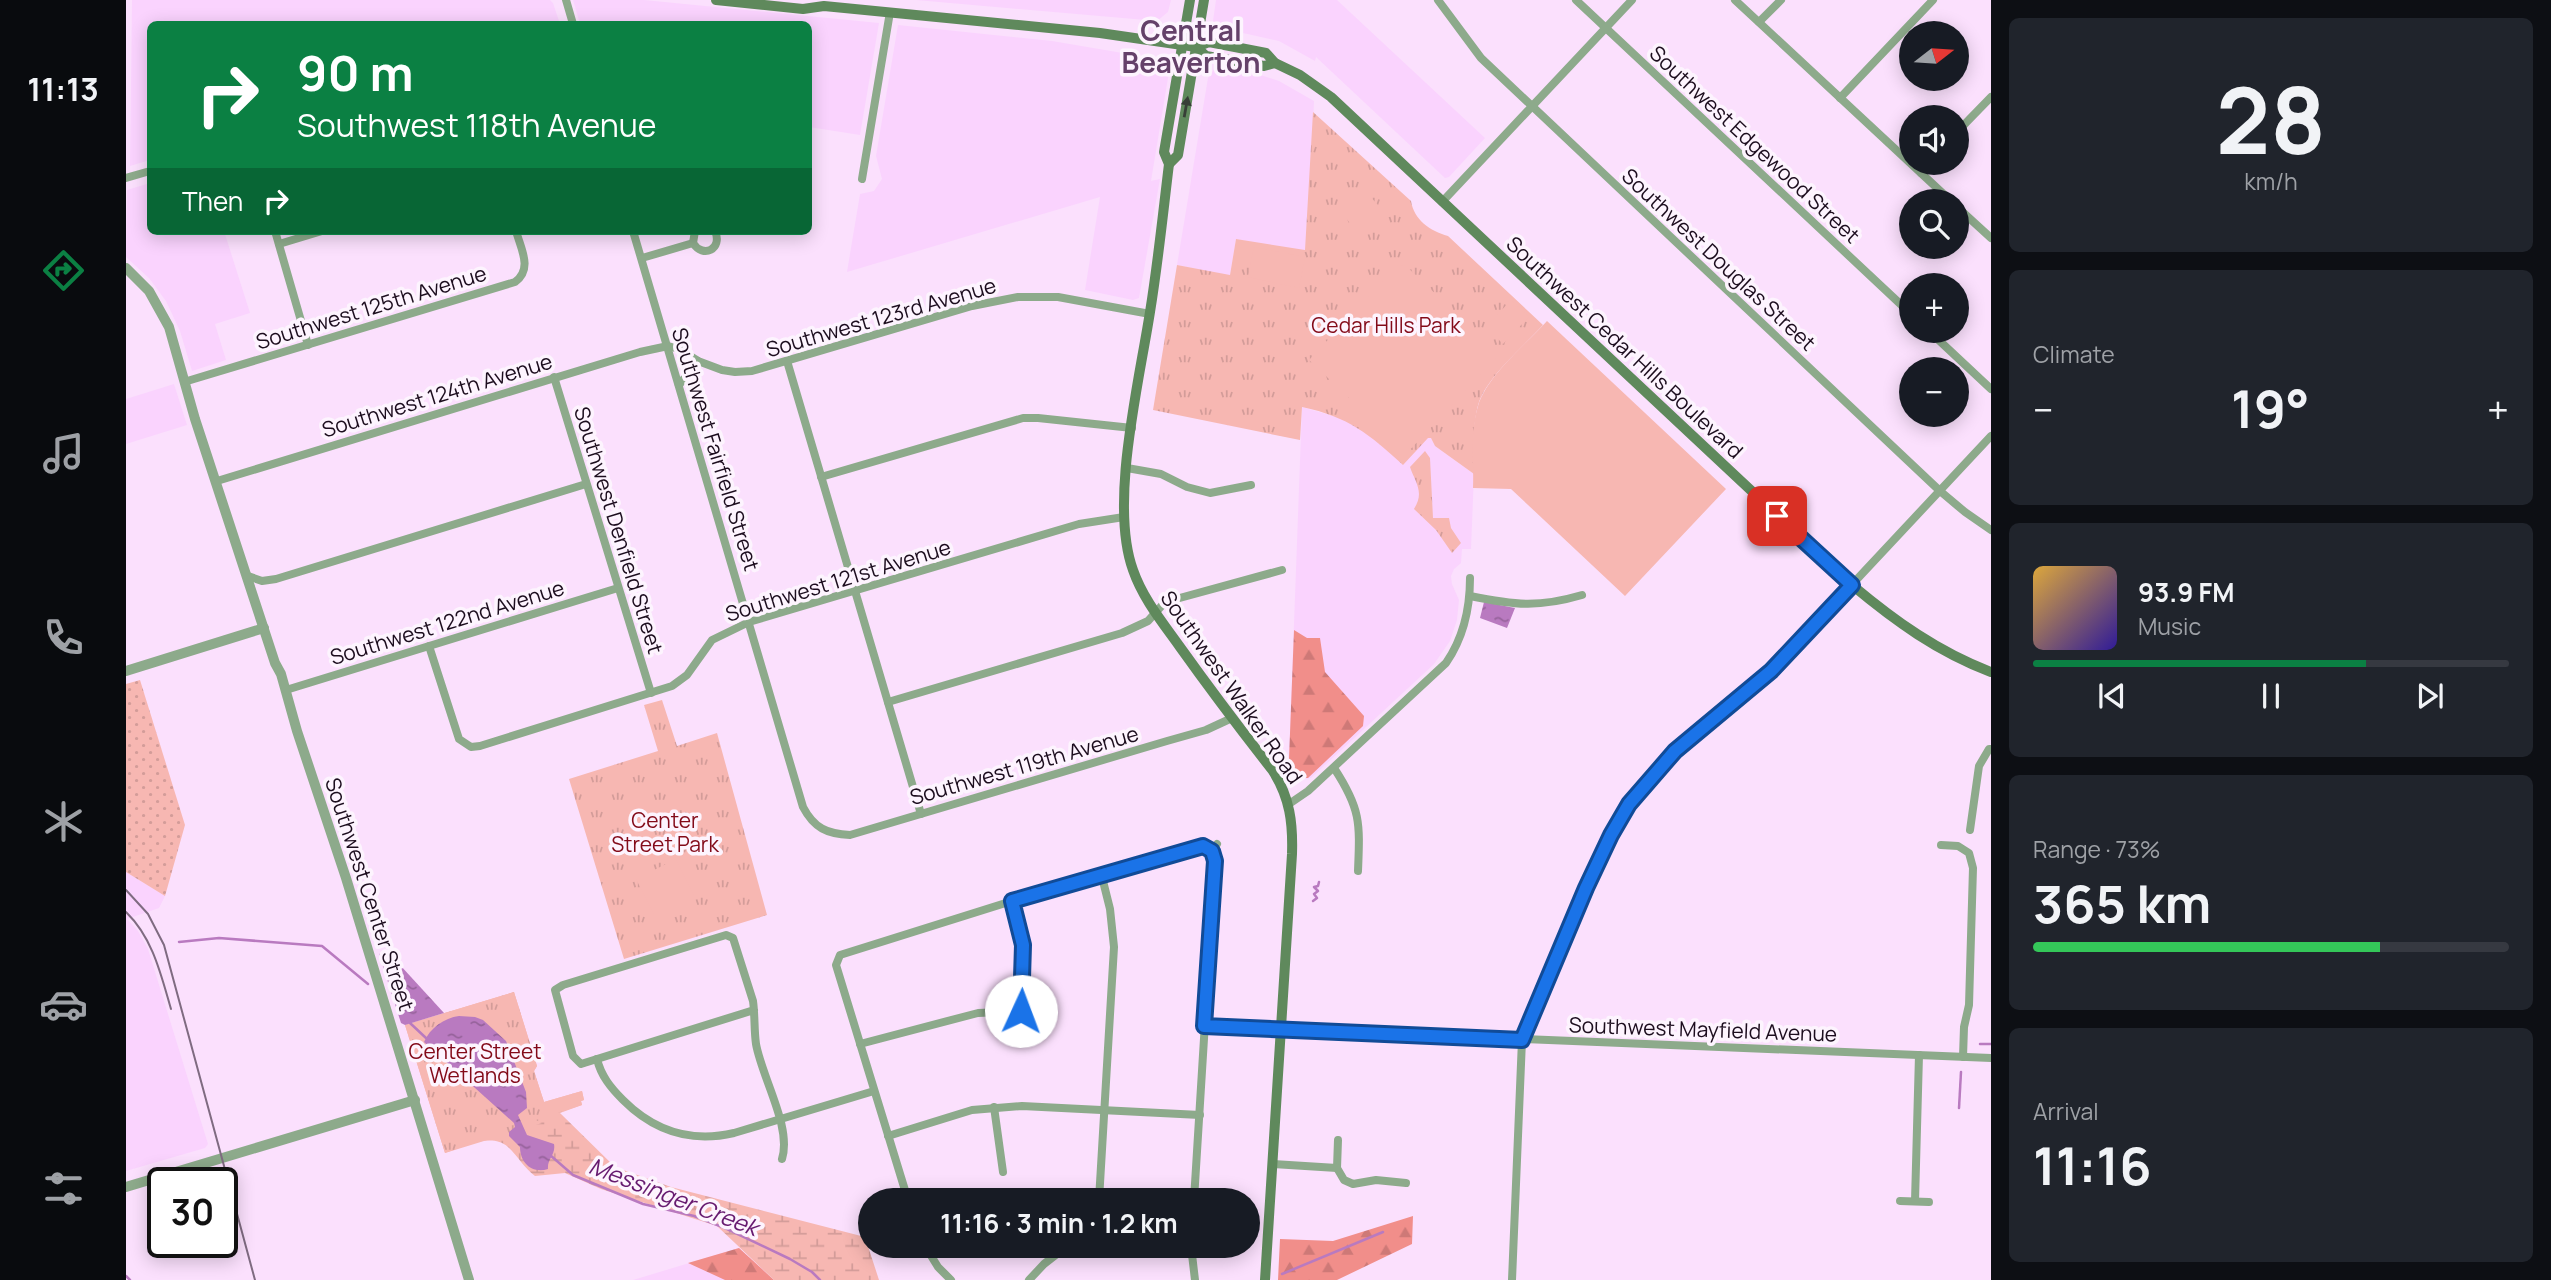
<!DOCTYPE html>
<html lang="en">
<head>
<meta charset="utf-8">
<style>
  :root { --surface:#171b24; --page:#20242c; --text:#f1f3f6; --muted:#9ea1a6; --line:#363941; --accent:#0b8043 }
  body { margin:0; font-family:Manrope,sans-serif; background:var(--page); color:var(--text); height:100vh; display:flex; flex-direction:column; font-size:26px; white-space:nowrap }
  * { box-sizing:border-box; margin:0 }
  p { font-size:23px; color:var(--muted) }
  .icon { flex:none; width:38px; height:38px; fill:none; stroke:currentColor; stroke-width:2; stroke-linecap:round; stroke-linejoin:round }
  .map { position:relative; flex:1; overflow:hidden }
  .details { display:flex; flex-direction:column; gap:18px; padding:18px; background:#0d0f14; width:560px }
  .details>* { flex:none }
  .hud { position:absolute; left:21px; top:21px; width:665px; height:214px; border-radius:10px; box-shadow:0 4px 18px #0003; background:#0b8043; color:#fff; overflow:hidden }
  .needle { width:46px; rotate:73deg }
  .fabs { position:absolute; left:1773px; top:21px; display:grid; gap:14px }
  .fabs a { display:grid; place-items:center; width:70px; height:70px; border-radius:50%; background:var(--surface); box-shadow:0 4px 18px #0003; font-size:35px }
  .speed { position:absolute; left:21px; top:1167px; display:flex; gap:14px; font-size:35px; font-weight:700; text-align:center }
  .speed>* { display:grid; place-content:center; width:91px; height:91px; border-radius:50%; background:var(--surface); box-shadow:0 4px 18px #0003; line-height:1 }
  .speed .limit { border:4px solid #111; border-radius:10px; background:#fff; color:#111 }
  .pin { position:absolute; display:grid; place-items:center; width:60px; height:60px; color:#fff; margin:-30px; border-radius:14px; box-shadow:0 4px 10px #0006 }
  .me { position:absolute; width:77px; margin:-38px; rotate:2deg; stroke-linejoin:round; filter:drop-shadow(0 0 5px #0008) }
  .turn { display:flex; align-items:center; gap:24px; height:147px; padding:0 35px; font-size:32px }
  .turn .icon { width:91px; height:91px; stroke-width:2.5 }
  .turn b { display:block; font-size:49px; line-height:60px }
  .then { display:flex; align-items:center; height:66px; padding:0 35px; background:#0003; gap:14px; font-size:26px }
  .big { font-size:52px; font-weight:700; line-height:1.1 }
  .details .widget { flex:1; display:flex; flex-direction:column; justify-content:center; gap:10px; min-width:0; padding:0 24px; border-radius:10px; background:var(--page) }
  .details .dial { align-items:center; gap:0 }
  .dial b { font-size:91px; line-height:1 }
  .song { display:flex; align-items:center; gap:21px }
  .cover { width:84px; height:84px; border-radius:10px; background:linear-gradient(135deg,hsl(40 70% 55%),hsl(250 70% 35%)) }
  .played { height:7px; border-radius:4px; background:linear-gradient(90deg,var(--accent) 70%,var(--line) 70%) }
  .keys { display:flex; justify-content:space-around; direction:ltr }
  .heat { display:flex; justify-content:space-between; align-items:center; font-size:38px; direction:ltr }
  .charge { height:10px; border-radius:5px; background:linear-gradient(90deg,#34c759 73%,var(--line) 0) }
  .trip { position:absolute; left:732px; top:1188px; width:402px; height:70px; border-radius:35px; background:var(--surface); box-shadow:0 4px 18px #0003; font-weight:700; line-height:70px; text-align:center }
  main { display:flex; flex:1; min-height:0 }
  .menu { display:flex; flex-direction:column; width:126px; justify-content:space-around; align-items:center; background:#090b0e; color:var(--muted) }
  .menu .icon { width:49px; height:49px }
  .menu .on { color:var(--accent) }
  .menu b { font-size:32px; color:var(--text) }
  .map>svg:first-child { display:block }
  .built { fill:#fad3fe }
  .grass { fill:url(#grass-dots) }
  .forest { fill:url(#forest-firs) }
  .wetland { fill:url(#wetland-marsh) }
  .park { fill:url(#park-tufts) }
  .pitch { fill:#f7b7b2 }
  .water { fill:url(#water-ripples) }
  .lines { fill:none; stroke-linecap:round; stroke-linejoin:round }
  .stream { stroke:#b97ac0; stroke-width:2.5 }
  .minor { stroke:#8daa8b; stroke-width:8 }
  .tertiary { stroke:#8daa8b; stroke-width:10 }
  .secondary { stroke:#5f895c; stroke-width:10 }
  .tram { stroke:#7f6b81; stroke-width:2 }
  .oneway { fill:#373f37 }
  .route-casing { stroke:#114b97; stroke-width:18 }
  .route { stroke:#1a73e8; stroke-width:12 }
  .labels { text-anchor:middle; dominant-baseline:central; stroke-width:7; stroke-linejoin:round; paint-order:stroke }
  .street-label { font-size:21px; fill:#1c0d1e; stroke:#fdf4fe }
  .park-label { font-size:21px; fill:#830a19; stroke:#fdf4fe }
  .water-label { font-size:23px; font-style:italic; fill:#671b70; stroke:#fdf4fe }
  .district-label { font-size:28px; font-weight:bold; fill:#65416a; stroke:#fdf4fe }
</style>
</head>
<body>
<main>
<nav class="menu">
<b>11:13</b>
<svg class="icon on" aria-label="directions" viewBox="0 0 24 24"><path d="M12 3l9 9-9 9-9-9zM9 14v-3h6M13 9l2 2-2 2"/></svg>
<svg class="icon" aria-label="music" viewBox="0 0 24 24"><path d="M9 18V5l10-2v13"/><circle cx="6" cy="18" r="3"/><circle cx="16" cy="16" r="3"/></svg>
<svg class="icon" aria-label="phone" viewBox="0 0 24 24"><path d="M5 4h4l2 5-3 2q2 4 5 5l2-3 5 2v4C11 20 4 13 5 4z"/></svg>
<svg class="icon" aria-label="climate" viewBox="0 0 24 24"><path d="M12 3v18M4 7l16 10M4 17L20 7"/></svg>
<svg class="icon" aria-label="car" viewBox="0 0 24 24"><path d="M5 17H2v-5l4-1 3-4h7l3 4 3 1v5h-3M9 17h6M6 11h13"/><circle cx="7" cy="17" r="2"/><circle cx="17" cy="17" r="2"/></svg>
<svg class="icon" aria-label="filters" viewBox="0 0 24 24"><path d="M4 7h16M4 17h16"/><circle cx="9" cy="7" r="2"/><circle cx="15" cy="17" r="2"/></svg>
</nav>
<div class="map">
<svg width="1865" height="1280" viewBox="0 0 1865 1280">
  <defs>
    <pattern id="grass-dots" width="8" height="8" patternUnits="userSpaceOnUse" patternTransform="scale(1.75)"><rect width="8" height="8" fill="#f7b7b2"/><path d="M2 2h.1M6 6h.1" fill="none" stroke="#d39c99" stroke-width="1.8" stroke-linecap="round"/></pattern>
    <pattern id="forest-firs" width="22" height="20" patternUnits="userSpaceOnUse" patternTransform="scale(1.75)"><rect width="22" height="20" fill="#f18e8a"/><path d="M5 1l3.5 6h-7zM16 11l3.5 6h-7z" fill="#ce7977"/></pattern>
    <pattern id="wetland-marsh" width="20" height="14" patternUnits="userSpaceOnUse" patternTransform="scale(1.75)"><rect width="20" height="14" fill="#f7b7b2"/><path d="M1 5h8M5 5V1M11 12h8M15 12V8" fill="none" stroke="#d39c99"/></pattern>
    <pattern id="park-tufts" width="24" height="20" patternUnits="userSpaceOnUse" patternTransform="scale(1.75)"><rect width="24" height="20" fill="#f7b7b2"/><path d="M3 7l-1-3M5 7V3M7 7l1-3M15 17l-1-3M17 17v-4M19 17l1-3" fill="none" stroke="#d39c99"/></pattern>
    <pattern id="water-ripples" width="26" height="14" patternUnits="userSpaceOnUse" patternTransform="scale(1.75)"><rect width="26" height="14" fill="#b97ac0"/><path d="M2 4q2-2 4 0t4 0M15 11q2-2 4 0t4 0" fill="none" stroke="#96629b"/></pattern>
  </defs>
  <rect width="100%" height="100%" fill="#fbe0fd"/>
  <g class="built">
    <path d="M 6,0 L 424,0 L 427,3 L 434,24 L 24,24 L 24,160 L 4,166 Z"/>
    <path d="M 447,0 L 518,0 L 753,23 L 734,135 L 683,127 L 682,24 L 454,24 Z"/>
    <path d="M 790,0 L 1045,0 L 1042,12 L 1031,21 Z"/>
    <path d="M 1090,0 L 1211,0 L 1359,138 L 1323,177 L 1319,178 L 1190,57 L 1189,61 L 1153,41 L 1090,27 L 1087,21 Z"/>
    <path d="M 772,25 L 926,41 L 1032,59 L 1040,63 L 1043,72 L 1025,181 L 1034,179 L 1013,298 L 1007,300 L 959,290 L 974,197 L 721,272 L 734,194 L 748,191 L 756,179 L 750,156 Z"/>
    <path d="M 1098,67 L 1119,70 L 1153,81 L 1188,101 L 1182,254 L 1110,239 L 1104,276 L 1051,265 L 1082,78 L 1089,68 Z"/>
    <path d="M 24,183 L 24,231 L 98,231 L 124,313 L 89,324 L 100,360 L 66,371 L 54,331 L 40,301 L 23,278 L 0,257 L 1,190 Z"/>
    <path d="M 48,384 L 61,425 L 0,444 L 0,399 Z"/>
    <path d="M 1176,407 L 1214,418 L 1234,428 L 1249,439 L 1305,438 L 1309,446 L 1348,474 L 1345,549 L 1336,549 L 1335,563 L 1328,569 L 1325,576 L 1326,584 L 1333,600 L 1331,620 L 1324,641 L 1308,664 L 1185,778 L 1179,779 L 1174,777 L 1163,759 Z"/>
    <path d="M 0,872 L 39,896 L 33,908 L 1,919 L 12,931 L 22,949 L 82,1144 L 79,1148 L 0,1171 Z"/>
    <path d="M 613,1248 L 648,1280 L 507,1280 Z"/>
  </g>
  <path class="grass" d="M 14,680 L 59,825 L 39,896 L 0,872 L 0,684 Z"/>
  <g class="forest">
    <path d="M 1168,630 L 1181,638 L 1194,638 L 1199,672 L 1238,716 L 1237,726 L 1182,778 L 1173,778 L 1163,759 Z"/>
    <path d="M 1287,1216 L 1286,1244 L 1211,1280 L 1152,1280 L 1154,1239 L 1207,1241 Z"/>
    <path d="M 613,1248 L 648,1280 L 599,1280 L 562,1263 Z"/>
  </g>
  <path class="wetland" d="M 388,992 L 411,1066 L 408,1071 L 418,1102 L 456,1091 L 458,1100 L 455,1101 L 456,1105 L 434,1113 L 489,1167 L 545,1187 L 739,1237 L 753,1280 L 648,1280 L 591,1226 L 475,1189 L 439,1173 L 409,1176 C 398,1168 392,1156 382,1147 C 365,1132 338,1147 319,1153 L 279,1025 Z"/>
  <g class="park">
    <path d="M 1187,112 L 1285,201 C 1288,220 1304,231 1322,236 L 1417,325 C 1398,346 1363,375 1353,402 C 1346,424 1348,451 1348,474 L 1309,446 L 1305,438 L 1302,438 L 1277,465 C 1243,434 1223,417 1176,407 L 1174,440 L 1027,410 L 1051,265 L 1104,275 L 1110,239 L 1179,250 Z"/>
    <path d="M 1299,451 L 1304,458 L 1307,518 L 1323,518 L 1325,528 L 1335,543 L 1326,553 L 1310,530 L 1288,509 C 1299,492 1289,482 1284,467 Z"/>
    <path d="M 536,700 L 551,746 L 591,733 L 641,915 L 498,959 L 443,779 L 532,751 L 518,705 Z"/>
    <path d="M 388,992 L 411,1066 L 408,1071 L 418,1102 L 456,1091 L 458,1100 L 455,1101 L 456,1105 L 410,1120 L 416,1123 L 319,1153 L 279,1025 Z"/>
  </g>
  <g class="pitch">
    <path d="M 1242,194 L 1252,205 L 1228,228 L 1218,216 Z"/>
    <path d="M 1128,247 L 1179,257 L 1173,288 L 1122,277 Z"/>
    <path d="M 1279,265 L 1370,351 L 1370,358 L 1281,453 L 1183,360 L 1271,266 Z"/>
    <path d="M 1385,300 L 1403,317 L 1377,344 L 1360,327 Z"/>
    <path d="M 1421,321 L 1600,489 L 1499,596 L 1385,489 L 1347,488 C 1348,462 1344,431 1352,406 C 1361,376 1400,344 1421,321 Z"/>
    <path d="M 550,859 L 568,895 L 528,915 L 510,879 Z"/>
  </g>
  <g class="water">
    <path d="M 1358,602 L 1389,608 L 1381,628 L 1354,618 Z"/>
    <path d="M 259,952 L 263,953 L 318,1013 L 279,1025 L 275,1023 L 253,954 Z"/>
    <path d="M 333,1016 L 349,1017 L 357,1020 L 380,1041 L 400,1092 L 401,1108 L 392,1115 L 401,1135 L 428,1144 C 430,1155 421,1159 422,1169 C 406,1174 394,1163 394,1147 L 383,1136 L 383,1132 L 389,1127 L 388,1123 L 298,1042 C 304,1028 318,1018 333,1016 Z"/>
  </g>
  <g class="lines">
    <g class="stream">
      <path d="M 1187,901 L 1191,898 L 1188,894 L 1192,891 L 1188,887 L 1192,886 L 1193,882"/>
      <path d="M 53,942 L 93,938 L 196,946 L 242,984"/>
      <path d="M 284,1023 L 300,1038"/>
      <path d="M 1854,1044 L 1865,1044"/>
      <path d="M 1833,1108 L 1835,1072"/>
      <path d="M 424,1155 L 447,1175 L 517,1204 L 568,1216 L 599,1228 L 664,1259 L 686,1272 L 694,1280"/>
      <path d="M 1156,1274 L 1257,1232"/>
      <path d="M 0,1276 L 4,1280"/>
    </g>
    <g class="minor">
      <path d="M 440,0 L 447,24"/>
      <path d="M 1312,0 L 1355,58 L 1814,491 L 1839,512 L 1865,530"/>
      <path d="M 1450,0 L 1785,314"/>
      <path d="M 1609,0 L 1825,201"/>
      <path d="M 1633,22 L 1655,0"/>
      <path d="M 1714,98 L 1807,0"/>
      <path d="M 1830,133 L 1865,97"/>
      <path d="M 1795,173 L 1804,163"/>
      <path d="M 0,178 L 24,171"/>
      <path d="M 736,179 L 764,12"/>
      <path d="M 1316,202 L 1506,0"/>
      <path d="M 1830,206 L 1865,238"/>
      <path d="M 149,231 L 182,345"/>
      <path d="M 507,231 L 677,807 C 688,828 701,834 724,835 L 1041,741 L 1080,730 L 1106,718"/>
      <path d="M 569,231 L 567,243 C 577,259 597,249 589,231"/>
      <path d="M 153,244 L 196,231"/>
      <path d="M 516,258 L 567,243"/>
      <path d="M 1803,331 L 1865,389"/>
      <path d="M 661,361 L 795,814"/>
      <path d="M 428,377 L 525,693"/>
      <path d="M 58,382 L 389,282 C 407,269 395,249 390,231"/>
      <path d="M 553,385 L 572,361"/>
      <path d="M 1001,468 L 1035,474 L 1061,487 L 1084,493 L 1125,485"/>
      <path d="M 695,477 L 897,418 L 912,418 L 1006,428"/>
      <path d="M 91,481 L 514,352 L 542,346 L 553,349 L 572,361 L 596,370 L 609,372 L 626,371 L 846,306 L 892,297 L 932,297 L 1024,314"/>
      <path d="M 122,576 L 136,581 L 150,579 L 460,484"/>
      <path d="M 1344,596 C 1388,605 1412,608 1456,595"/>
      <path d="M 303,646 L 333,739 L 345,747 L 354,746 L 546,686 L 561,675 L 586,640 L 623,622 L 953,524 L 998,517"/>
      <path d="M 160,690 L 492,588"/>
      <path d="M 762,702 L 996,633 L 1022,621 L 1039,602 L 1156,570"/>
      <path d="M 1208,768 C 1235,809 1234,823 1232,871"/>
      <path d="M 1163,804 L 1182,791 L 1320,663 C 1338,637 1344,609 1344,578"/>
      <path d="M 1844,830 L 1853,766 L 1863,749 L 1865,749"/>
      <path d="M 1815,845 L 1832,846 L 1843,853 L 1847,868 L 1843,1005 L 1838,1027 L 1837,1057"/>
      <path d="M 628,1010 L 455,1064 L 447,1056 L 429,990 L 437,985 L 600,935 L 607,938 L 627,1001 C 629,1015 628,1030 630,1044 C 636,1078 666,1127 656,1159"/>
      <path d="M 1078,1026 L 1865,1058"/>
      <path d="M 734,1044 L 852,1013 L 895,1011 L 897,945 L 886,900"/>
      <path d="M 471,1059 C 475,1076 485,1088 497,1100 C 528,1131 565,1143 608,1133 L 748,1091"/>
      <path d="M 868,1107 L 877,1172"/>
      <path d="M 762,1136 L 846,1110 L 896,1106 L 1074,1115"/>
      <path d="M 1212,1140 L 1211,1168 L 1218,1180 L 1227,1184 L 1250,1180 L 1280,1183"/>
      <path d="M 1147,1164 L 1211,1168"/>
      <path d="M 782,1200 L 710,965 L 714,955 L 975,873 L 1073,846 L 1081,847 L 1086,851"/>
      <path d="M 973,1200 L 988,947 L 984,909 L 975,873"/>
      <path d="M 1068,1200 L 1089,861 L 1086,851 L 1091,844"/>
      <path d="M 1774,1201 L 1803,1202"/>
      <path d="M 1789,1201 L 1793,1055"/>
      <path d="M 799,1246 L 812,1267 L 825,1280"/>
      <path d="M 1065,1246 L 1069,1280"/>
      <path d="M 903,1280 L 918,1264 L 941,1246"/>
      <path d="M 1386,1280 L 1396,1040 L 1457,894 L 1485,835 L 1503,804 L 1549,751 L 1645,671 L 1865,436"/>
    </g>
    <g class="tertiary">
      <path d="M 0,268 L 23,291 L 43,327 L 69,419 L 149,663 L 155,674 L 171,731 L 220,878 L 343,1280"/>
      <path d="M 0,671 L 138,628"/>
      <path d="M 0,1187 L 289,1100"/>
    </g>
    <g class="secondary">
      <path d="M 590,0 L 677,9 L 698,6 L 974,33 L 1070,47 L 1083,42 L 1140,53 L 1149,63 L 1174,75 L 1205,97 L 1726,585 C 1769,621 1812,652 1865,672"/>
      <path d="M 1064,0 L 1038,152 L 1043,164 C 1037,213 1032,263 1024,312 C 1013,383 983,504 1007,570 C 1017,599 1037,623 1054,647 C 1084,689 1115,730 1147,771 C 1164,798 1167,823 1166,854 L 1139,1280"/>
      <path d="M 1070,47 L 1080,56 L 1138,66 L 1149,63"/>
      <path d="M 1043,164 L 1052,155 L 1078,0"/>
    </g>
    <g class="tram">
      <path d="M 0,890 L 22,914 L 38,945 L 129,1280"/>
      <path d="M 0,912 C 27,938 35,975 45,1009"/>
    </g>
  </g>
  <defs><path id="oneway-solid" d="M-6-.8H1V-3.2L6.5 0L1 3.2V.8H-6Z" transform="scale(1.75)"/></defs>
  <use class="oneway" href="#oneway-solid" transform="translate(1060 107) rotate(-80)"/>
  <g class="lines">
    <g class="route-casing">
      <path id="route" d="M 895,1011 L 897,945 L 886,901 L 1077,846 L 1086,851 L 1089,861 L 1078,1026 L 1396,1040 L 1460,888 L 1485,835 L 1503,804 L 1549,751 L 1645,671 L 1726,585 L 1651,516"/>
    </g>
    <use href="#route" class="route"/>
  </g>
  <g class="labels">
    <g class="street-label">
      <text transform="translate(1629 144) rotate(43)">Southwest Edgewood Street</text>
      <text transform="translate(1593 259) rotate(43)">Southwest Douglas Street</text>
      <text transform="translate(245 307) rotate(-17)">Southwest 125th Avenue</text>
      <text transform="translate(755 317) rotate(-16)">Southwest 123rd Avenue</text>
      <text transform="translate(1499 347) rotate(43)">Southwest Cedar Hills Boulevard</text>
      <text transform="translate(311 395) rotate(-17)">Southwest 124th Avenue</text>
      <text transform="translate(590 449) rotate(73)">Southwest Fairfield Street</text>
      <text transform="translate(493 530) rotate(73)">Southwest Denfield Street</text>
      <text transform="translate(712 580) rotate(-17)">Southwest 121st Avenue</text>
      <text transform="translate(321 622) rotate(-17)">Southwest 122nd Avenue</text>
      <text transform="translate(1106 687) rotate(55)">Southwest Walker Road</text>
      <text transform="translate(898 765) rotate(-16)">Southwest 119th Avenue</text>
      <text transform="translate(244 894) rotate(72)">Southwest Center Street</text>
      <text transform="translate(1577 1029) rotate(2)">Southwest Mayfield Avenue</text>
    </g>
    <g class="park-label">
      <text x="1260" y="325">Cedar Hills Park</text>
      <text x="539" y="820">Center<tspan x="539" dy="24">Street Park</tspan></text>
      <text x="349" y="1051">Center Street<tspan x="349" dy="24">Wetlands</tspan></text>
    </g>
    <g class="water-label">
      <text transform="translate(548 1196) rotate(21)">Messinger Creek</text>
    </g>
    <g class="district-label">
      <text x="1065" y="30">Central<tspan x="1065" dy="32">Beaverton</tspan></text>
    </g>
  </g>
</svg>
<div class="fabs">
<a><svg class="needle" viewBox="-14 -14 28 28"><path d="M0-13l5 13h-10z" fill="#e53935"/><path d="M0 13l5-13h-10z" fill="#9ea1a6"/></svg></a>
<a><svg class="icon" aria-label="sound" viewBox="0 0 24 24"><path d="M4 9h4l5-4v14l-5-4H4zM17 9q2 3 0 6"/></svg></a>
<a><svg class="icon" aria-label="search" viewBox="0 0 24 24"><circle cx="10" cy="10" r="6"/><path d="M15 15l6 6"/></svg></a>
<a>+</a>
<a>−</a>
</div>
<div class="speed"><div class="limit">30</div></div>
<div class="pin" style="left:1651px;top:516px;background:#d93025"><svg class="icon" aria-label="arrive" viewBox="0 0 24 24"><path d="M6 21V4h12l-3 4 3 4H6"/></svg></div>
<svg class="me" style="left:895px;top:1011px" viewBox="-20 -20 40 40"><circle r="19" fill="#fff"/><path d="M0-13L10 11 0 6-10 11z" fill="#1a73e8"/></svg>
<div class="trip">11:16 · 3 min · 1.2 km</div>
<div class="hud">
<div class="turn"><svg class="icon" aria-label="right" viewBox="0 0 24 24"><path d="M7 20v-9h11M14 6l5 5-5 5"/></svg><div><b>90 m</b>Southwest 118th Avenue</div></div>
<div class="then">Then<svg class="icon" aria-label="right" viewBox="0 0 24 24"><path d="M7 20v-9h11M14 6l5 5-5 5"/></svg></div>
</div>
</div>
<section class="details">
<div class="widget dial"><b>28</b><p>km/h</p></div>
<div class="widget"><p>Climate</p>
<div class="heat"><a>−</a><b class="big">19°</b><a>+</a></div>
</div>
<div class="widget">
<div class="song"><i class="cover"></i><div><b>93.9 FM</b><p>Music</p></div></div>
<div class="played"></div>
<div class="keys"><svg class="icon" aria-label="previous" viewBox="0 0 24 24"><path d="M18 5L8 12l10 7zM5 5v14"/></svg><svg class="icon" aria-label="pause" viewBox="0 0 24 24"><path d="M8 5v14M16 5v14"/></svg><svg class="icon" aria-label="next" viewBox="0 0 24 24"><path d="M6 5l10 7-10 7zM19 5v14"/></svg></div>
</div>
<div class="widget"><p>Range · 73%</p><b class="big">365 km</b><div class="charge"></div></div>
<div class="widget"><p>Arrival</p><b class="big">11:16</b></div>
</section>
</main>
</body>
</html>
